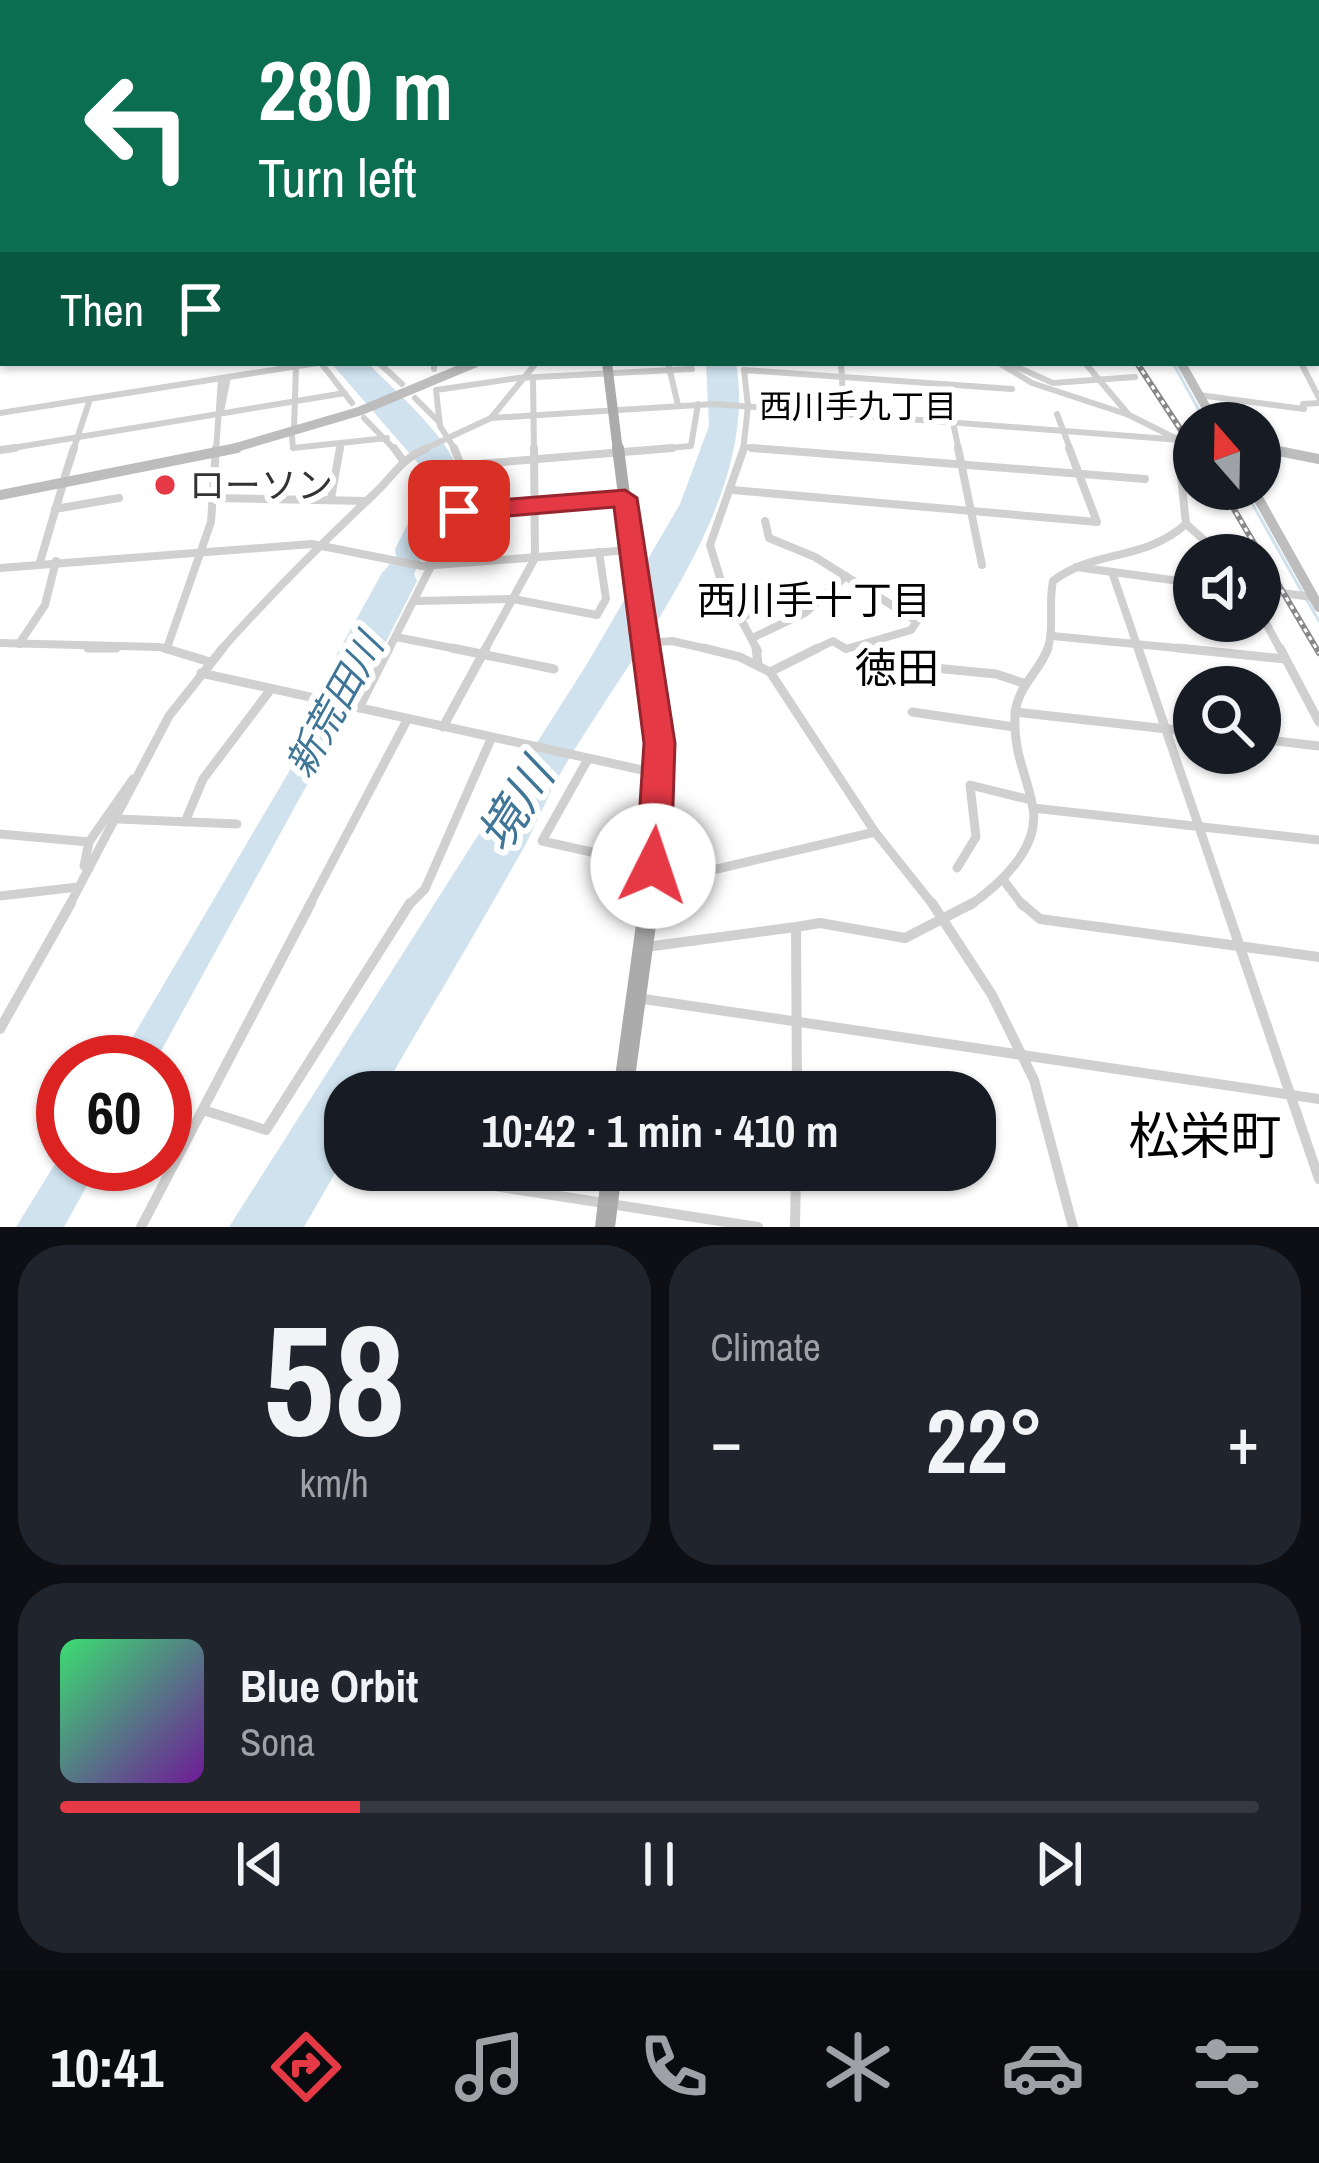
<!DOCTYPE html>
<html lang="en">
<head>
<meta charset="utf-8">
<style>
  :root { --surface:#171b24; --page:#20242c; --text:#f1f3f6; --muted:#9ea1a6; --line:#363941; --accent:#e63946 }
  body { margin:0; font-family:"Archivo Narrow","Noto Sans JP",sans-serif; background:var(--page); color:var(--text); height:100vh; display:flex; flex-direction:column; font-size:45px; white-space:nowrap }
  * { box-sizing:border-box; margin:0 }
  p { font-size:39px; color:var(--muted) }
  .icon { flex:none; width:66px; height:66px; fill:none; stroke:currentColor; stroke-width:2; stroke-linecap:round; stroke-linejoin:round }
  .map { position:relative; height:1227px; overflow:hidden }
  .details { display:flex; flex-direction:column; gap:18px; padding:18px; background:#0d0f14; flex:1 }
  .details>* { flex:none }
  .guide { position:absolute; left:0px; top:0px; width:1320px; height:366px; box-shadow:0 3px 9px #0004; background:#0b6e4f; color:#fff; overflow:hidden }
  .needle { width:78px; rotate:340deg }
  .controls { position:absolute; left:1173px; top:402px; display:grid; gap:24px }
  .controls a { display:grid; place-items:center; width:108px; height:108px; border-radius:50%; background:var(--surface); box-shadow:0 3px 9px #0004; font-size:60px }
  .speed { position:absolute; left:36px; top:1035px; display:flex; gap:24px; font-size:60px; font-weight:700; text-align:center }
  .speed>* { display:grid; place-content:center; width:156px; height:156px; border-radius:50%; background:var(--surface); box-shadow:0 3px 9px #0004; line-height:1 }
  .speed .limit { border:18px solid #d22; background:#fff; color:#111 }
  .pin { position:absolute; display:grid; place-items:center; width:102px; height:102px; color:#fff; margin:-51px; border-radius:24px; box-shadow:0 6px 18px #0006 }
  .me { position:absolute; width:132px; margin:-66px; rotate:4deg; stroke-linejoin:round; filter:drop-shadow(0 0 9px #0008) }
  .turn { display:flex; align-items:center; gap:42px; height:252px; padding:0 60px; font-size:54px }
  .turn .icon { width:156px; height:156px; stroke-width:2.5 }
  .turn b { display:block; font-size:84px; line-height:102px }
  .then { display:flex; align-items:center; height:114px; padding:0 60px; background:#0003; gap:24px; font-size:45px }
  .big { font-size:90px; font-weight:800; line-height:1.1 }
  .details .card { flex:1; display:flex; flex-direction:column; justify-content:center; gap:18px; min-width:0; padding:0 42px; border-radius:48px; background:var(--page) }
  .details .dial { align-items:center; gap:0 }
  .dial b { font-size:156px; line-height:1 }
  .song { display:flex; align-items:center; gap:36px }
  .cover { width:144px; height:144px; border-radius:18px; background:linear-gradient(135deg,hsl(140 70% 55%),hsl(280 70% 35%)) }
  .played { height:12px; border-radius:6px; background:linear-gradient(90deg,var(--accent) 25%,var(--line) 25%) }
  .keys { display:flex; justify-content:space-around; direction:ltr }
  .heat { display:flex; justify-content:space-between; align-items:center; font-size:66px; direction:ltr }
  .details .tiles { flex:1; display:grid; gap:18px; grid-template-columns:1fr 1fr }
  .card:last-child { grid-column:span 2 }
  .trip { position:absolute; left:324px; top:1071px; width:672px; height:120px; border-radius:48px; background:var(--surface); box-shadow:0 3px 9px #0004; font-weight:800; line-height:120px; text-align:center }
  .menu { display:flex; height:192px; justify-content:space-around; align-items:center; background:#090b0e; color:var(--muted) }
  .menu .icon { width:84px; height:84px }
  .menu .active { color:var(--accent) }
  .menu b { font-size:54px; color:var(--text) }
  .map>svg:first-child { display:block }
  .water { fill:#cfe2ee }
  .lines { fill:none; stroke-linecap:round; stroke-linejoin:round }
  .stream { stroke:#cfe2ee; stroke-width:3 }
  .street-far3 { stroke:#d0d0d0; stroke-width:6 }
  .street-far2 { stroke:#d0d0d0; stroke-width:8 }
  .street-far1 { stroke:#d0d0d0; stroke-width:9 }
  .street { stroke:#d0d0d0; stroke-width:10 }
  .secondary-far1 { stroke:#bdbdbd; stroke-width:9 }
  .secondary { stroke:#bdbdbd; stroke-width:10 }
  .primary-far3 { stroke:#ababab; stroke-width:10 }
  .primary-far2 { stroke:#ababab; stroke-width:12 }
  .primary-far1 { stroke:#ababab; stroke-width:16 }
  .primary { stroke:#ababab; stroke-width:20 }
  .highway { fill:#9a9a9a; fill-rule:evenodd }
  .rail-casing { stroke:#888; stroke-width:6 }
  .rail { stroke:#fff; stroke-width:3; stroke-dasharray:4.5; stroke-linecap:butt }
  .route { fill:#e63946; stroke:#96252e; stroke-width:3 }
  .poi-dot { fill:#e63946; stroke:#fff; stroke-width:4.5 }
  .labels { text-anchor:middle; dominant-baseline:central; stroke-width:12; stroke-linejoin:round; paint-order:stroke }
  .far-neighbourhood-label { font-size:33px; fill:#000; stroke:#fff }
  .poi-label { font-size:36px; fill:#333; stroke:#fff; text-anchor:start }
  .neighbourhood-label { font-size:39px; fill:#000; stroke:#fff }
  .water-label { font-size:39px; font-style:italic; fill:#3f7597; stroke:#fff }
  .quarter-label { font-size:42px; fill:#000; stroke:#fff }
  .near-water-label { font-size:48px; font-style:italic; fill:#3f7597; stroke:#fff }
  .near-quarter-label { font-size:51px; fill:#000; stroke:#fff }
</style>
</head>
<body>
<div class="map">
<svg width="1319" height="1227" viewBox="0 0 1319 1227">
  <rect width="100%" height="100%" fill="#fff"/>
  <g class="water">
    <path d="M 331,363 L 368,363 C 392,389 462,447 459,482 C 457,507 442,531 432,553 L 422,557 L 414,574 L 417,581 L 371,671 L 357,677 L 337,730 L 155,1062 L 118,1062 L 290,770 L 334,670 L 332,663 L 382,573 L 396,557 L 395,549 L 419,502 L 424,470 Z"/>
    <path d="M 706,363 L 736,363 C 761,505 627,657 560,774 C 547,797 537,823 524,847 C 478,930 429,1010 382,1092 L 345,1092 L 345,1156 L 304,1227 L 229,1227 L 587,664 L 680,504 L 709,426 Z"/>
    <path d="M 63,1151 L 63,1164 L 99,1164 L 64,1227 L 16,1227 Z"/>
  </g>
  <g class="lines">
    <g class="stream">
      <path d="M 1173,363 L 1206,423"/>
      <path d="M 1244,489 L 1302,592"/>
      <path d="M 1307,600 L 1319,621"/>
    </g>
    <g class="street-far3">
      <path d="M 0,312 L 3,306"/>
      <path d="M 321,363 L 352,403"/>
      <path d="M 379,363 L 402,384"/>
      <path d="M 434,363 L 434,369"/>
      <path d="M 668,363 L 678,405"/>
      <path d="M 841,363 L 844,414"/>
      <path d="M 999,363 L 1032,383 L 1129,415"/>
      <path d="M 1008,363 L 1053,383 L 1135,377"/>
      <path d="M 1085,363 L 1129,415 L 1177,439"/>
      <path d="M 1301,363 L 1319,398"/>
      <path d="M 533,379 L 534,451"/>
      <path d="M 945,384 L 959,451"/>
      <path d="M 1199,395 L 1304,409 L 1303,404 L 1319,403"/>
      <path d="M 415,398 L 439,422"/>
      <path d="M 221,412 L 228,377"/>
      <path d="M 0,413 L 317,363"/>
      <path d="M 1057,414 L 1071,451"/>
      <path d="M 364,418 L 396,451"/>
      <path d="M 491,418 L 714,404 L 1194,441"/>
      <path d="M 294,429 L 296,367"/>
      <path d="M 292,436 L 293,448 L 387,438"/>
      <path d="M 744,447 L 789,451"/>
      <path d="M 0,450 L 345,393"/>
      <path d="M 73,451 L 90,399"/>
      <path d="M 216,451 L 221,379"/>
      <path d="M 340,451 L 341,444"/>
      <path d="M 420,451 L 491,418 L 536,363"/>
      <path d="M 456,451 L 440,426 L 436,390 L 518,378 L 692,369"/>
      <path d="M 637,451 L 691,446 L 698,404"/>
      <path d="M 743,451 L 748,406 L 744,370 L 1012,389"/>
      <path d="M 1178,451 L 1178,440"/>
    </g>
    <g class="street-far2">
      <path d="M 394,448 L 402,459"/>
      <path d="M 744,448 L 710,545 L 722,584 L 758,651"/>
      <path d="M 752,448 L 1145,479"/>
      <path d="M 958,448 L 982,565"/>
      <path d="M 0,450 L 15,448"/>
      <path d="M 467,465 L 672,448"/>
      <path d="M 65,476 L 74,448"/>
      <path d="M 732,490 L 1097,522 L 1069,448"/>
      <path d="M 215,498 L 366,501"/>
      <path d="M 331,498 L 340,448"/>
      <path d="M 55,509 L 119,498"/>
      <path d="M 459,511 L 625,498"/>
      <path d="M 765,521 L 769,538 L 815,557 L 917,621 L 911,630 L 846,649 L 833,641 L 812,651"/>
      <path d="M 1186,524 L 1221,555"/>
      <path d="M 40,562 L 63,484"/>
      <path d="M 1076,567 L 1194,583"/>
      <path d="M 0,568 L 312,544 L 422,566 L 630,550"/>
      <path d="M 1113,575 L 1139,651"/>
      <path d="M 1260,590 L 1312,597"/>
      <path d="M 415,601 L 513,599 L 597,615 L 606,599 L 599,552"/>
      <path d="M 1260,612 L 1281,651"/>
      <path d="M 741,619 L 786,589"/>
      <path d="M 1052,636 L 1208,651"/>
      <path d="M 396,637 L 467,651"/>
      <path d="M 752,638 L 805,613 L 846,576"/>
      <path d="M 0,643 L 159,647 L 174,651"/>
      <path d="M 645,643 L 672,641 L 716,651"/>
      <path d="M 19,644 L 45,605 L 56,561"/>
      <path d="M 167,648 L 211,522 L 216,448"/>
      <path d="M 220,651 C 268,597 319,546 372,496 C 394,476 398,461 427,448"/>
      <path d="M 388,651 L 459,511 L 465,475 L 454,448"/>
      <path d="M 484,651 L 535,558 L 534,448"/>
      <path d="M 1047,651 C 1055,628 1048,605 1053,581 C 1095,549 1143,562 1186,524 L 1178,448"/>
    </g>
    <g class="street-far1">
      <path d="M 88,648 L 116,648"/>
      <path d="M 164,648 L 210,662"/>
      <path d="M 452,648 L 554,669"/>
      <path d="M 704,648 L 740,657 L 770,672 L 875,832 L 934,906"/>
      <path d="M 756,648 L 758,664"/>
      <path d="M 1138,648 L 1226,906"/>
      <path d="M 1178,648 L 1285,659"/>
      <path d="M 1280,648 L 1319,722"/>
      <path d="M 873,662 L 996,674 L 1023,683"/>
      <path d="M 770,672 L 818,648"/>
      <path d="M 201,673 L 656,773"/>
      <path d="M 359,708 L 389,648"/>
      <path d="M 912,712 L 1014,727"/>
      <path d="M 1015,712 L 1194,732"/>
      <path d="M 443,727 L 486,648"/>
      <path d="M 1260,739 L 1319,746"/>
      <path d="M 588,759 L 542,841 L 654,866"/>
      <path d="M 1033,808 L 1319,840"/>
      <path d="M 118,819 L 237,824"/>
      <path d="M 185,822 L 203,779 L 271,689"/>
      <path d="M 0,834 L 89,842"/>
      <path d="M 957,868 L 976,837 L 970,785 L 1031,800"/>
      <path d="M 89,869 L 84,866 L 89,842 L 133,779"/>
      <path d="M 654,873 L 717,869 L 875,832"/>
      <path d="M 1005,882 L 1023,906"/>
      <path d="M 0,896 L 78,887"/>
      <path d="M 69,906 L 169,716 L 223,648"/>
      <path d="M 309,906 L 407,720"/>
      <path d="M 408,906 L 425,889 L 491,739"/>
      <path d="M 969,906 C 998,886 1040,849 1033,808 C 1027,774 1013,754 1015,715 C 1017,686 1039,673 1048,648"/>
    </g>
    <g class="street">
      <path d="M 932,903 L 992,995 L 1034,1080 L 1073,1227"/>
      <path d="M 1021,903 L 1040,919 L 1319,957"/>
      <path d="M 1225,903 L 1319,1179"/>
      <path d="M 796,927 L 820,923 L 905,938 L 973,903"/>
      <path d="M 646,947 L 796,927 L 797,1092"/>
      <path d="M 637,998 L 1319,1099"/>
      <path d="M 0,1029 L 71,903"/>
      <path d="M 203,1110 L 266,1130 L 410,903"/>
      <path d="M 392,1170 L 758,1227"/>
      <path d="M 141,1227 L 311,903"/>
      <path d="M 795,1227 L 796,1170"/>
    </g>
    <g class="secondary-far1">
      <path d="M 1181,363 L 1215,423"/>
      <path d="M 1260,447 L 1278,451"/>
      <path d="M 224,451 L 360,411 L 475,363"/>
    </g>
    <g class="secondary">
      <path d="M 1263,448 L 1319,459"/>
      <path d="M 1253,489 L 1319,607"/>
      <path d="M 0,495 L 237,448"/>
    </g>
    <path class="primary-far3" d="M 607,363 L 618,451"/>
    <path class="primary-far2" d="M 618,448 L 644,651"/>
    <path class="primary-far1" d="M 644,648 L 660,774 L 648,906"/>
    <g class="primary">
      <path d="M 623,1092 L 649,903"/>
      <path d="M 605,1227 L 612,1170"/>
    </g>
    <rect class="highway" x="0" y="195" width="3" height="5"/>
    <g class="rail-casing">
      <g id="rail">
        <path d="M 1137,363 L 1194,450"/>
        <path d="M 1222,489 L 1319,653"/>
      </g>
    </g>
    <use href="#rail" class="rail"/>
  </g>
  <linearGradient id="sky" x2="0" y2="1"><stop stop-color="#9ec6ea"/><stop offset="0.49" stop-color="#fff"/><stop offset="1" stop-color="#fff" stop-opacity="0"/></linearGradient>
  <rect width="1319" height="337" fill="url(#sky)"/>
  <path class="route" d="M 625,490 L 637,498 L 675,743 L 671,866 L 666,878 L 653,884 L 641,878 L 636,866 L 644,743 L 614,507 L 459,520 L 447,511 L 459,503 Z"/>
  <circle class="poi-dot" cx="165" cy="485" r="12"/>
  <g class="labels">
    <g class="far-neighbourhood-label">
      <text x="858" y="406">西川手九丁目</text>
    </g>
    <g class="poi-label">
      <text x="189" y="485">ローソン</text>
    </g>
    <g class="neighbourhood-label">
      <text x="814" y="600">西川手十丁目</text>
    </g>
    <g class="water-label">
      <text transform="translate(334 705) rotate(-61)">新荒田川</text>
    </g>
    <g class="quarter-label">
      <text x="897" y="668">徳田</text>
    </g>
    <g class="near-water-label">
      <text transform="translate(515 805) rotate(-58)">境川</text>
    </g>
    <g class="near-quarter-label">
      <text x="1205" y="1135">松栄町</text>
    </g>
  </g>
</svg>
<div class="controls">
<a><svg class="needle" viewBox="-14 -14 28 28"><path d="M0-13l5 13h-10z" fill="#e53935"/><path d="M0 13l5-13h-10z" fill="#9ea1a6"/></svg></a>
<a><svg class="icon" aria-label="sound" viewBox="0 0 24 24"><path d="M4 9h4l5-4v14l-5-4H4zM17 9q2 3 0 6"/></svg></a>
<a><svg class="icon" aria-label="search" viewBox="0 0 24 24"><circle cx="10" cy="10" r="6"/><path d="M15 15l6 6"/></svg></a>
</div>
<div class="speed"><div class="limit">60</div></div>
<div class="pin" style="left:459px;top:511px;background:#d93025"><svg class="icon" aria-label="arrive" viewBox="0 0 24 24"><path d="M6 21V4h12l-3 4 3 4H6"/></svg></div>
<svg class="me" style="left:653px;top:866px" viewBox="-20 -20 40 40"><circle r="19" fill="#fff"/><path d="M0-13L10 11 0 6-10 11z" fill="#e63946"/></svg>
<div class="trip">10:42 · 1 min · 410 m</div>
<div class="guide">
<div class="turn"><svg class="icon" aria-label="left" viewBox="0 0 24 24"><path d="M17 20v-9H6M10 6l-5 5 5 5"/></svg><div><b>280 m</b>Turn left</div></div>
<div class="then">Then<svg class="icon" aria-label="arrive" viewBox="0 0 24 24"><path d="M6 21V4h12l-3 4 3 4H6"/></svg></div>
</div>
</div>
<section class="details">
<div class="tiles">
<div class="card dial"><b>58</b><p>km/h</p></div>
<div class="card"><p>Climate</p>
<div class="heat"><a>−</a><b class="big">22°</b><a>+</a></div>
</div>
<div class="card">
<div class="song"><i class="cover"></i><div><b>Blue Orbit</b><p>Sona</p></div></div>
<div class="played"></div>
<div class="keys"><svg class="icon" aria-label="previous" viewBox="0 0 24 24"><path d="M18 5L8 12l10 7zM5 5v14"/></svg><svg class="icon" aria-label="pause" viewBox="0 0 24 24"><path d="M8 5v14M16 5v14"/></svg><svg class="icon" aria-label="next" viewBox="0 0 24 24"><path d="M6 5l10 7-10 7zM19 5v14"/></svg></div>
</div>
</div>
</section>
<nav class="menu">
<b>10:41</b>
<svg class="icon active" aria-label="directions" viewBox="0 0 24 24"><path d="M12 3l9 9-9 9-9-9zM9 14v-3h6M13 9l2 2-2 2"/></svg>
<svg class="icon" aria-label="music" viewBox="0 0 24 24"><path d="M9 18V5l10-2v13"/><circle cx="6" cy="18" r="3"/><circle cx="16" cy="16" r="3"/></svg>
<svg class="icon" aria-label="phone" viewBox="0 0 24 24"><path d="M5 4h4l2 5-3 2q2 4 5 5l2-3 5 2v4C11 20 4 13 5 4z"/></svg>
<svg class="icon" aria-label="climate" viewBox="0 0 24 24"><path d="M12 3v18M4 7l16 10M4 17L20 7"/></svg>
<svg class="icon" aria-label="car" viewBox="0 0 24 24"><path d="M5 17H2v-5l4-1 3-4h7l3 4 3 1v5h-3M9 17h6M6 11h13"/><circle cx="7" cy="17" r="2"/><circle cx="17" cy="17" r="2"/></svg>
<svg class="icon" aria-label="filters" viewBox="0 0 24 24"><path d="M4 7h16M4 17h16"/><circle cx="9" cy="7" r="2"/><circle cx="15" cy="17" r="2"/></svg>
</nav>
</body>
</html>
